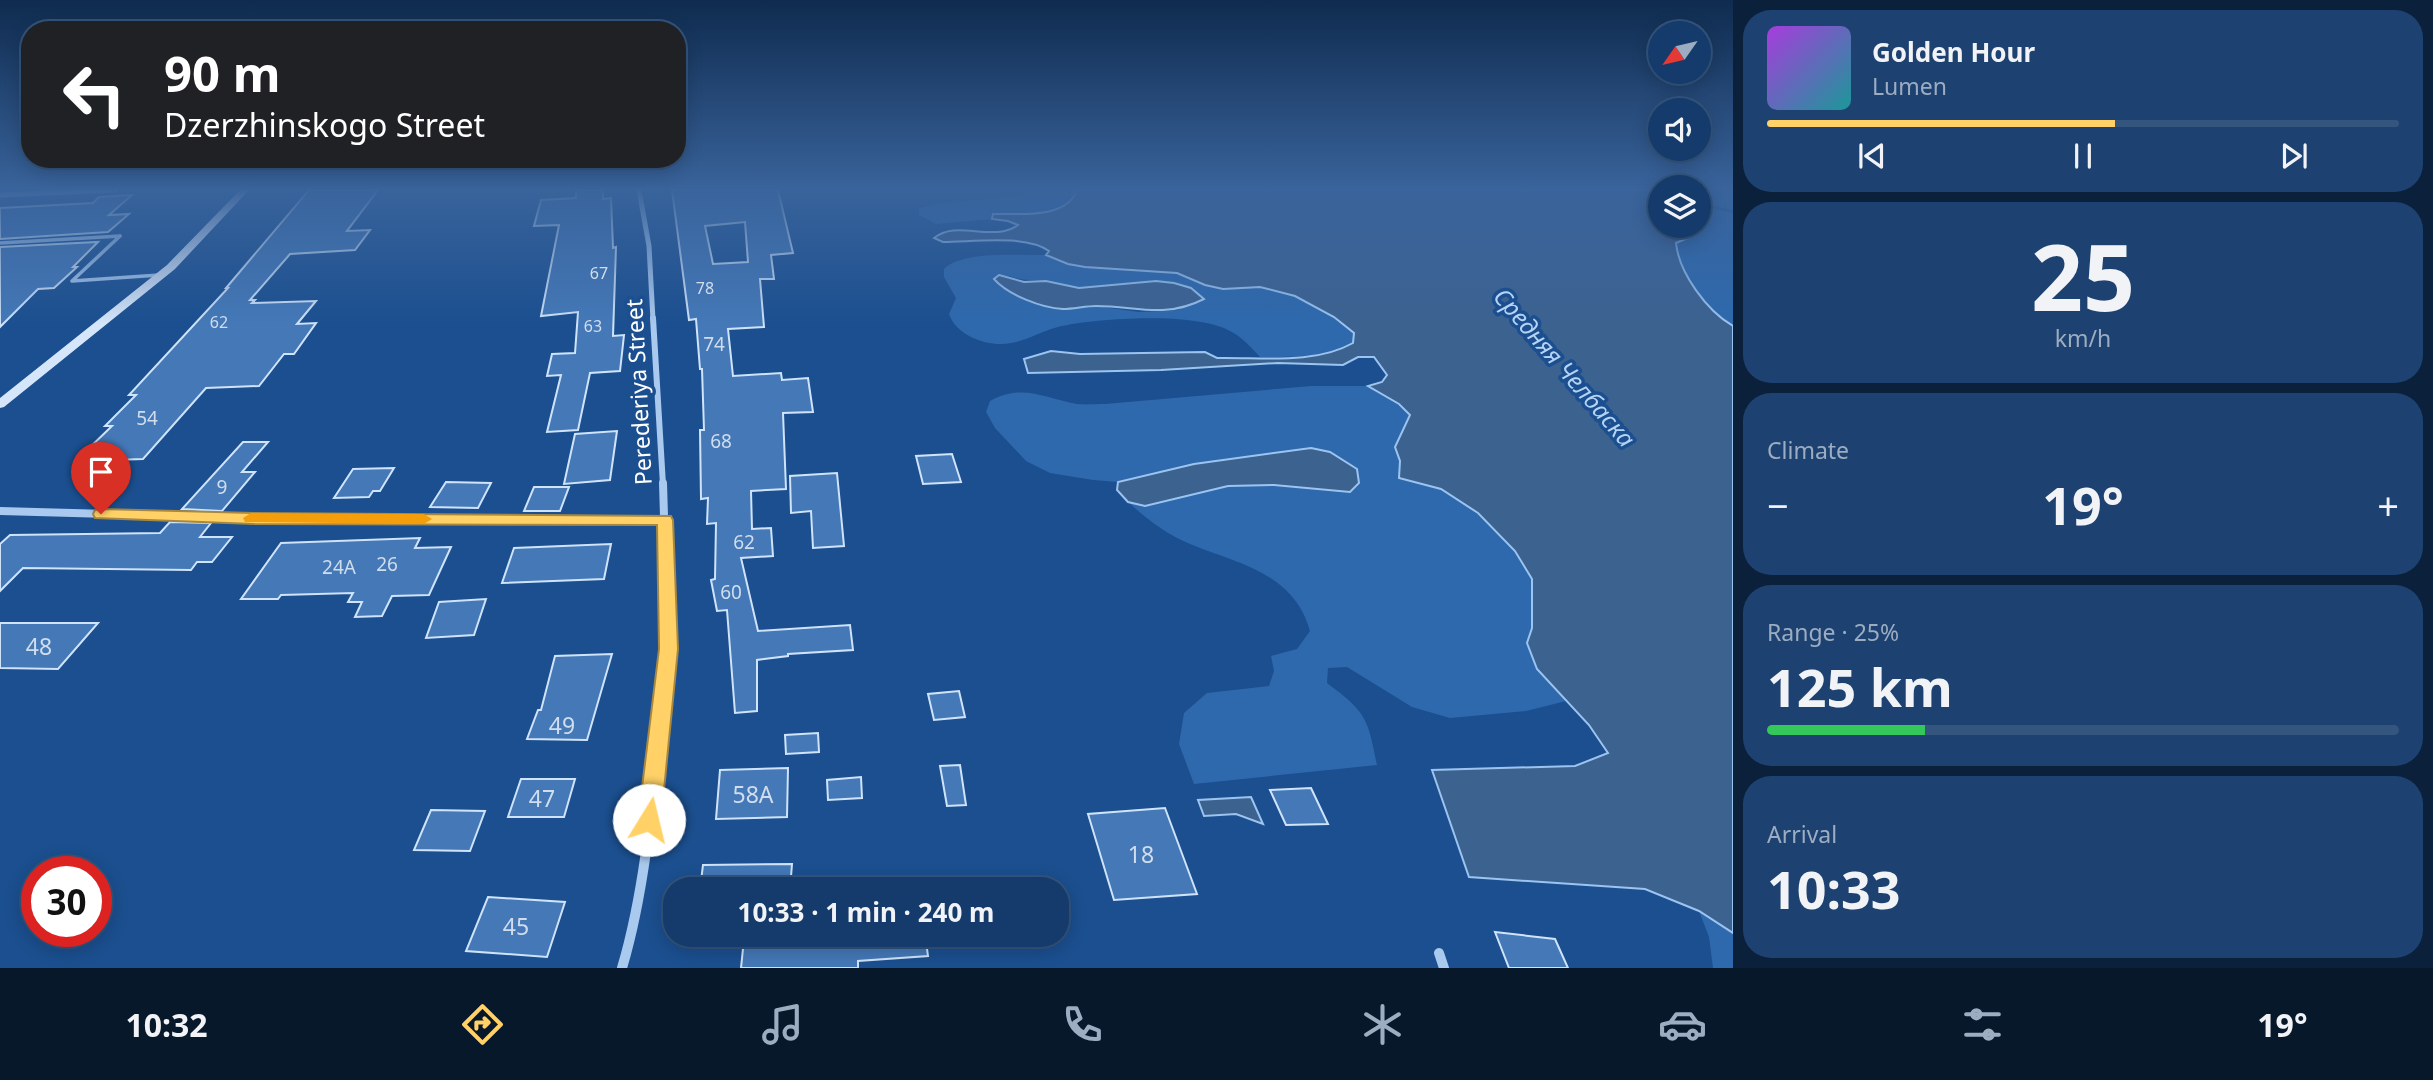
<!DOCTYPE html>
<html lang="en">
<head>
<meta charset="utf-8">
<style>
  :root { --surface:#143b6b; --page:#1d4271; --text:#f1f3f6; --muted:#9dadc1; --line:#33557e; --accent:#ffd166 }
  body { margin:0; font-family:"Noto Sans",sans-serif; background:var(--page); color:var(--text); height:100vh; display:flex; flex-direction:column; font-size:26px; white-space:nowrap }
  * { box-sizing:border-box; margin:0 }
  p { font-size:23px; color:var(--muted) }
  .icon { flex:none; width:38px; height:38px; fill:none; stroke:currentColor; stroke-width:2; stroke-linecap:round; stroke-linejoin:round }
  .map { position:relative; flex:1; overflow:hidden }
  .details { display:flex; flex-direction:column; gap:10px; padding:10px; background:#0b203b; width:700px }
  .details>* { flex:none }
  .hud { position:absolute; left:21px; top:21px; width:665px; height:147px; border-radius:28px; box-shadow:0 4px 18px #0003,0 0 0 2px var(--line); background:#202124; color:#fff; overflow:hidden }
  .needle { width:46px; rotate:236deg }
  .fabs { position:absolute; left:1648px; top:21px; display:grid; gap:14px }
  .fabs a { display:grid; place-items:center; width:63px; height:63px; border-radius:50%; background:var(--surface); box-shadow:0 4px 18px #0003,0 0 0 2px var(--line); font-size:35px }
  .speed { position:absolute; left:21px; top:856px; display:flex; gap:14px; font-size:35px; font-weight:700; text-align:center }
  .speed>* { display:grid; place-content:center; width:91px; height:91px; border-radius:50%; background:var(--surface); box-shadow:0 4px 18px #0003,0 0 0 2px var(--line); line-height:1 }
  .speed .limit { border:10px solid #d22; background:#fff; color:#111 }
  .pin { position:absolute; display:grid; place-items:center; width:60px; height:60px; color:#fff; margin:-72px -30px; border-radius:50% 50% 50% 0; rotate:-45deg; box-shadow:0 0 7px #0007 }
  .pin .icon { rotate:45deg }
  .me { position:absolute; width:77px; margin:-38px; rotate:9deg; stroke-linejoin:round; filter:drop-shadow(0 0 5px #0008) }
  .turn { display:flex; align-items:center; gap:24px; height:147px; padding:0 28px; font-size:32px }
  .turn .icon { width:91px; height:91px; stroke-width:2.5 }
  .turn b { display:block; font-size:49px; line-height:60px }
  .big { font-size:52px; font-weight:700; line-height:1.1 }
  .details .widget { flex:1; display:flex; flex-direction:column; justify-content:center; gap:10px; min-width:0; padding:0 24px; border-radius:28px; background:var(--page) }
  .details .dial { align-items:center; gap:0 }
  .dial b { font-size:91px; line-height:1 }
  .song { display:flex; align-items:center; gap:21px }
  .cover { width:84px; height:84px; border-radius:10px; background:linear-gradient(135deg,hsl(280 70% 55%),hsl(180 70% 35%)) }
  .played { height:7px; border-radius:4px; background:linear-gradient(90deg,var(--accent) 55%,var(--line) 55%) }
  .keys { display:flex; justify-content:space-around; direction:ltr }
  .heat { display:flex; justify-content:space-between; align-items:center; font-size:38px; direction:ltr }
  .charge { height:10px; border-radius:5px; background:linear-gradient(90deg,#34c759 25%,var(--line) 0) }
  .trip { position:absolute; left:663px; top:877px; width:406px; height:70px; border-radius:28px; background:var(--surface); box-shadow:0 4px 18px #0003,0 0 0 2px var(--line); font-weight:700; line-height:70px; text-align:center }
  .menu { display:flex; height:112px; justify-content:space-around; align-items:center; background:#08182b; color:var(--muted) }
  .menu .icon { width:49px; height:49px }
  .menu .active { color:var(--accent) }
  .menu b { font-size:32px; color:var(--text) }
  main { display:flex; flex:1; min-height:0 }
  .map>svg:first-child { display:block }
  .green { fill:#2e69ad; fill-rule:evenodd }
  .water { fill:#3c6290; stroke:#9cc4f0; stroke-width:2 }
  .building { fill:#4478b7; stroke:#cfe3fa; stroke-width:2; fill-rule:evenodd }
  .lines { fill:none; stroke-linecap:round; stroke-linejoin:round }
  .lane { stroke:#a9c9ee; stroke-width:3.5 }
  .street-far3 { stroke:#a9c9ee; stroke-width:5 }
  .street-far2 { stroke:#a9c9ee; stroke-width:6 }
  .street-far1 { stroke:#a9c9ee; stroke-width:8 }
  .street { stroke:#a9c9ee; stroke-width:10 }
  .secondary { fill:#d6e6fa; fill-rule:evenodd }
  .route { fill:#ffd166; stroke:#a68842; stroke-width:2 }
  .slow { fill:#f59e0b }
  .labels { text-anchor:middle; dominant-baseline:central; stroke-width:7; stroke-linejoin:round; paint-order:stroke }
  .far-number-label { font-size:16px; fill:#d0dded }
  .number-label { font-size:19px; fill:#d0dded }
  .street-label { font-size:23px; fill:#fff; stroke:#1b4f8f }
  .near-number-label { font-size:23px; fill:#d0dded }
  .water-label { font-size:24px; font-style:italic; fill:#b5d3f5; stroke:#1b4f8f }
</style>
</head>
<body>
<main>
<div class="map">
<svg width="1733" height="968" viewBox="0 0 1733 968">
  <rect width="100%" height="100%" fill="#1b4f8f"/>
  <g class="green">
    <path d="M 1018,190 L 1077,190 C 1066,220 1019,213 994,214 L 992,219 L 936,224 L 919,215 L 919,209 L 933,204 L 1023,196 L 1024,191 Z"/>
    <path d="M 1699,190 L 1733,190 L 1733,210 L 1699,203 Z"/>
    <path d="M 1699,205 L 1733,213 L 1733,326 C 1707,311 1679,273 1676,243 L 1687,239 L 1662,226 L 1699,226 Z"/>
    <path d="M 1046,255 L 1068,264 L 1085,267 L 1177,273 L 1205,285 L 1223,289 L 1260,287 L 1295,296 L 1334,317 L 1354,333 L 1353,343 C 1323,358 1293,357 1260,357 C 1251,347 1241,336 1228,330 C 1193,312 1096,318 1058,327 C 1038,332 1022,344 1001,344 C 981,344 956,334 949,314 L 956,298 L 944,277 L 944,269 C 963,250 1020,256 1046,255 ZM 1009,276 C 1023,281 1033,280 1046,281 C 1057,282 1068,287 1078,288 C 1120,291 1159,267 1199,294 L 1178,310 L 1139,312 L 1096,306 L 1060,309 L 1002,288 L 994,279 Z"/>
    <path d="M 1311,386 L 1368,386 L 1400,404 L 1411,415 L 1395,446 L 1400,461 L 1399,478 L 1441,489 L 1478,513 L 1515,551 L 1532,579 L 1532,629 L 1527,643 L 1537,669 L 1566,701 L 1526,711 L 1450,718 L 1412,707 L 1347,667 L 1328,668 L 1327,683 C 1366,712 1368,718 1377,765 L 1194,784 L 1179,744 L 1184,713 L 1207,693 L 1269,686 L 1274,671 L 1271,656 L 1297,649 L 1310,631 C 1294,573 1239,564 1190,544 C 1166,534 1148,520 1128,502 L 1145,506 L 1228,485 L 1274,485 L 1311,448 L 1194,464 L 1118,482 L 1093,480 L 1050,473 L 1026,461 L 995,428 L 986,412 L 990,401 C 1023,383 1044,398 1077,404 C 1086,405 1096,404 1105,404 Z"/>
    <path d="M 1699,911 L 1733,933 L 1733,968 L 1713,968 L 1709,937 Z"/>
  </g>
  <g class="water">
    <path d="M 1077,190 L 1661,190 L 1661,214 L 1658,217 L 1661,226 L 1688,238 L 1676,243 C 1679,273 1707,311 1733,326 L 1733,933 L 1699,911 L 1645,889 L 1469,877 L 1432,770 L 1575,766 L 1608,753 L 1589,725 L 1537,669 L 1527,643 L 1532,628 L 1532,579 L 1515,551 L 1478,513 L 1441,489 L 1399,478 L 1400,461 L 1395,447 L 1410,415 L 1399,404 L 1368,386 L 1382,382 L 1387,375 L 1374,357 L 1358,357 L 1343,365 L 1278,363 L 1161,370 L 1028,373 L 1024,359 L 1051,351 L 1080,354 L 1205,352 L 1217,358 C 1261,357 1314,365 1353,343 L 1354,333 L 1334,317 L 1295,296 L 1260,287 L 1223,289 L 1205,285 L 1177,273 L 1085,267 L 1068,264 L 1046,255 L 1049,251 C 1025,234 972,242 943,242 L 934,238 C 957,219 993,243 1018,225 L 1008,221 L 992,219 L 993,214 C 1019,213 1066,220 1077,190 Z"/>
    <path d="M 999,275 L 1024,282 L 1046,281 L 1079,288 L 1156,281 L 1174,283 L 1191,288 L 1204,299 C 1164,319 1137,306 1096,306 C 1085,306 1074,309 1063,309 C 1042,308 1008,295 994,279 Z"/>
    <path d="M 1311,448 L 1330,452 L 1357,469 L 1359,483 L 1350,492 L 1274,485 L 1228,486 L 1145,506 L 1128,502 L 1117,490 L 1118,482 L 1194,464 Z"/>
    <path d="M 1251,797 L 1263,824 L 1236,814 L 1204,816 L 1198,800 Z"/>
  </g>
  <g class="building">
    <path d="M 309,190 L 378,190 L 347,231 L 370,230 L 355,250 L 290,254 L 250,300 L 255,300 L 252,303 L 316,301 L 297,324 L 316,323 L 294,354 L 284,354 L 259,386 L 206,388 L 143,459 L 84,461 L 93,453 L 84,453 L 112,426 L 105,426 L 136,395 L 129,395 L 228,288 L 226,288 Z"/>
    <path d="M 576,190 L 603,190 L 603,199 L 611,198 L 613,248 L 616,247 L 613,336 L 624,335 L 620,371 L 590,373 L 578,430 L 547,432 L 561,375 L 547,376 L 552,354 L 575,353 L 578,312 L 541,316 L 559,225 L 534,226 L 541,200 L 576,198 Z"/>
    <path d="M 672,190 L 778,190 L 793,253 L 771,255 L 774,279 L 760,279 L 764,327 L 728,329 L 733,376 L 781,373 L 782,380 L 808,378 L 813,412 L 783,413 L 786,489 L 751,491 L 752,529 L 771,528 L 773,556 L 741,558 L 758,631 L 850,625 L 853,650 L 788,654 L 788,656 L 757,660 L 757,711 L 735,713 L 727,610 L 717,611 L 711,580 L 715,579 L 716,523 L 707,524 L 708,498 L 701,499 L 700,430 L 704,430 L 702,369 L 700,369 L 696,319 L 689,320 ZM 745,222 L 748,262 L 713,264 L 705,226 Z"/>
    <path d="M 132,195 L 109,215 L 129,214 L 108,232 L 0,239 L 0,208 L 93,203 L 99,197 Z"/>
    <path d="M 98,242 L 73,267 L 77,267 L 54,288 L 38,289 L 0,327 L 0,247 Z"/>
    <path d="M 617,431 L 610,480 L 564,484 L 575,434 Z"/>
    <path d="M 243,442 L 268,442 L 242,472 L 255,472 L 222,511 L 182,509 Z"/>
    <path d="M 952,454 L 961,482 L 923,484 L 916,456 Z"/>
    <path d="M 394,468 L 380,491 L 373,491 L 369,497 L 334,498 L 353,469 Z"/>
    <path d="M 837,473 L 844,546 L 813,548 L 811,511 L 791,513 L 790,476 Z"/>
    <path d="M 446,482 L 491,483 L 478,508 L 430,507 Z"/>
    <path d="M 534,487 L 569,487 L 560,511 L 524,511 Z"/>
    <path d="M 170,522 L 211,523 L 200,537 L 232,537 L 212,562 L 197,562 L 191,570 L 23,568 L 0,591 L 0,544 L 10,535 L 160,533 Z"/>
    <path d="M 420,538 L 415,548 L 451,547 L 429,595 L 392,596 L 382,616 L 355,617 L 362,602 L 348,602 L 353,593 L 281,595 L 278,599 L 241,599 L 281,543 Z"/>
    <path d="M 611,544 L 604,579 L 502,583 L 514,548 Z"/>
    <path d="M 486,599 L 474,635 L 426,638 L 439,602 Z"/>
    <path d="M 0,623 L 98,623 L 58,669 L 0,668 Z"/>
    <path d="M 612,654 L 587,740 L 527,739 L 538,710 L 541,710 L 555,656 Z"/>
    <path d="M 959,691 L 965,717 L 934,720 L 928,694 Z"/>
    <path d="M 818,733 L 819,752 L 786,754 L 785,735 Z"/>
    <path d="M 960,765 L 966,805 L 947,806 L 940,766 Z"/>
    <path d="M 788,768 L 787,817 L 716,819 L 720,770 Z"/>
    <path d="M 861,777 L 862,798 L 828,800 L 827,780 Z"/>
    <path d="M 521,779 L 575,779 L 564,817 L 508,817 Z"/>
    <path d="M 1311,788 L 1328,824 L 1286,825 L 1270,790 Z"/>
    <path d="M 1165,808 L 1197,894 L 1114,900 L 1088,814 Z"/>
    <path d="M 431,810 L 485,811 L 470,851 L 414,850 Z"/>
    <path d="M 792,864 L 790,889 L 700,889 L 703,865 Z"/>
    <path d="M 488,897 L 565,902 L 547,957 L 466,951 Z"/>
    <path d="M 1495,932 L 1555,939 L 1568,968 L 1509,968 Z"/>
    <path d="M 885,934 L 925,934 L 928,956 L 858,961 L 858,968 L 741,968 L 744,939 L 886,938 Z"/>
  </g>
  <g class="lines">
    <g class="lane">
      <path d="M 120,236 L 72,281 L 159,275"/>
      <path d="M 0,243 L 120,236"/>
    </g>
    <g class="street-far3">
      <path d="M 639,190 L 649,246 L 653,320"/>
      <path d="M 0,195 L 116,190"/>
    </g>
    <path class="street-far2" d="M 653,318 L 663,485"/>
    <g class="street-far1">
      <path d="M 663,483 L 668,649 L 663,697"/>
      <path d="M 0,511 L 254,518 L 665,520"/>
    </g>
    <g class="street">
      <path d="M 1439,953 L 1444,968"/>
      <path d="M 622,968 C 647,884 654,783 663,695"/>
    </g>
    <path class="secondary" d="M 240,190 L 249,190 L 175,269 L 4,407 L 0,408 L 0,398 L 167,265 Z"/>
  </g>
  <linearGradient id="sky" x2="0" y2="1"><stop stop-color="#0f2b4f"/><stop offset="0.58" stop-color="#39639b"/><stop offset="1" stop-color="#39639b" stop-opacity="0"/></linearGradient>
  <rect width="1733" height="325" fill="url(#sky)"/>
  <path class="route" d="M 101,509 L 254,513 L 671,516 L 673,520 L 678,649 L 661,820 L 658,828 L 649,831 L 641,828 L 638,820 L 659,649 L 657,525 L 254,524 L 95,518 L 93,514 L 95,510 Z"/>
  <path class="slow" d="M 251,513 L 424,514 L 432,519 L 424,524 L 245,522 L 243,518 Z"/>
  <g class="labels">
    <g class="far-number-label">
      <text x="599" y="273">67</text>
      <text x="705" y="288">78</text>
      <text x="219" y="322">62</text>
      <text x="593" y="326">63</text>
    </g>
    <g class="number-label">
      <text x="714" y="344">74</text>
      <text x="147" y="418">54</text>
      <text x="721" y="441">68</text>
      <text x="222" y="487">9</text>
      <text x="744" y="542">62</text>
      <text x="387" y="564">26</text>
      <text x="339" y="567">24А</text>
      <text x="731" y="592">60</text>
    </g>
    <g class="street-label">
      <text transform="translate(638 392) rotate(-93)">Perederiya Street</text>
    </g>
    <g class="near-number-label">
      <text x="39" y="646">48</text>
      <text x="562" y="725">49</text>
      <text x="753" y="794">58А</text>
      <text x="542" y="798">47</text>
      <text x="1141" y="854">18</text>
      <text x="516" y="926">45</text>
    </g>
    <g class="water-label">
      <text transform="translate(1565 367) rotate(49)">Средняя Челбаска</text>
    </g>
  </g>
</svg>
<div class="fabs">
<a><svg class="needle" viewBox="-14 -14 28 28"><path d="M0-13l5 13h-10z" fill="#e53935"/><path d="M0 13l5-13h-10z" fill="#9dadc1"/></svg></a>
<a><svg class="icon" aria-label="sound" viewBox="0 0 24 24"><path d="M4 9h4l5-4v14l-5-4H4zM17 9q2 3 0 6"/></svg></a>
<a><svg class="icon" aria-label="layers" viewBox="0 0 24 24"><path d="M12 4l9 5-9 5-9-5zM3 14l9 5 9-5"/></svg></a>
</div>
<div class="speed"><div class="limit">30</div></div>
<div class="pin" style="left:101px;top:514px;background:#d93025"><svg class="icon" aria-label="arrive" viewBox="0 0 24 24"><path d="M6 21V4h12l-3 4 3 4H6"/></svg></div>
<svg class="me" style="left:649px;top:820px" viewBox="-20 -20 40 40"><circle r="19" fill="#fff"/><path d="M0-13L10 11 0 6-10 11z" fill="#ffd166"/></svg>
<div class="trip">10:33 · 1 min · 240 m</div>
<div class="hud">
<div class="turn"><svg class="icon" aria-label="left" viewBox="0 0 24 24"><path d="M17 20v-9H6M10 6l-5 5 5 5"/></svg><div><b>90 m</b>Dzerzhinskogo Street</div></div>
</div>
</div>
<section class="details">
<div class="widget">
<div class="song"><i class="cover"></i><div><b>Golden Hour</b><p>Lumen</p></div></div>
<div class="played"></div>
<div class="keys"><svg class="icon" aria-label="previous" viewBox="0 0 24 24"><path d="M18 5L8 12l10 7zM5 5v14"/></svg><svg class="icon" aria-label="pause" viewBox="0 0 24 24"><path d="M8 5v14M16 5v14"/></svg><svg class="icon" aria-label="next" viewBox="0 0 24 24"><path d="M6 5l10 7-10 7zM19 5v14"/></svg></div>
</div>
<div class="widget dial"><b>25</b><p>km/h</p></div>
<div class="widget"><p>Climate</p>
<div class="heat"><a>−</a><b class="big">19°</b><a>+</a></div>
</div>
<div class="widget"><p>Range · 25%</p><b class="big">125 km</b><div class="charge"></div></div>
<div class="widget"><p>Arrival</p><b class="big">10:33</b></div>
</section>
</main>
<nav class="menu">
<b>10:32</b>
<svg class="icon active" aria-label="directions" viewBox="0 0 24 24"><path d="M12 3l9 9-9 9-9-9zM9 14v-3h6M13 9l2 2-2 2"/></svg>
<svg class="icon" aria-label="music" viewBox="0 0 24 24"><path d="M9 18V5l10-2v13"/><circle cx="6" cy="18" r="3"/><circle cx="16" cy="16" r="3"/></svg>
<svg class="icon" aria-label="phone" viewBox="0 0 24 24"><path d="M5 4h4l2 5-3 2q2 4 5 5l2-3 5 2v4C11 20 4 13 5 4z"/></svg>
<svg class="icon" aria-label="climate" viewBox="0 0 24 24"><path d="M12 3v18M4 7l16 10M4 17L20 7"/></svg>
<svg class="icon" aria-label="car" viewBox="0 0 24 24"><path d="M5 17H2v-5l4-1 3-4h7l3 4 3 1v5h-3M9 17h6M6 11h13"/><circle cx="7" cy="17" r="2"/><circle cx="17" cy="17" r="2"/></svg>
<svg class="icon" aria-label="filters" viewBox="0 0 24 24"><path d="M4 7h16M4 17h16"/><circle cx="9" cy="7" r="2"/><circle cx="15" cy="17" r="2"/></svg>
<b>19°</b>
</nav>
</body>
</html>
